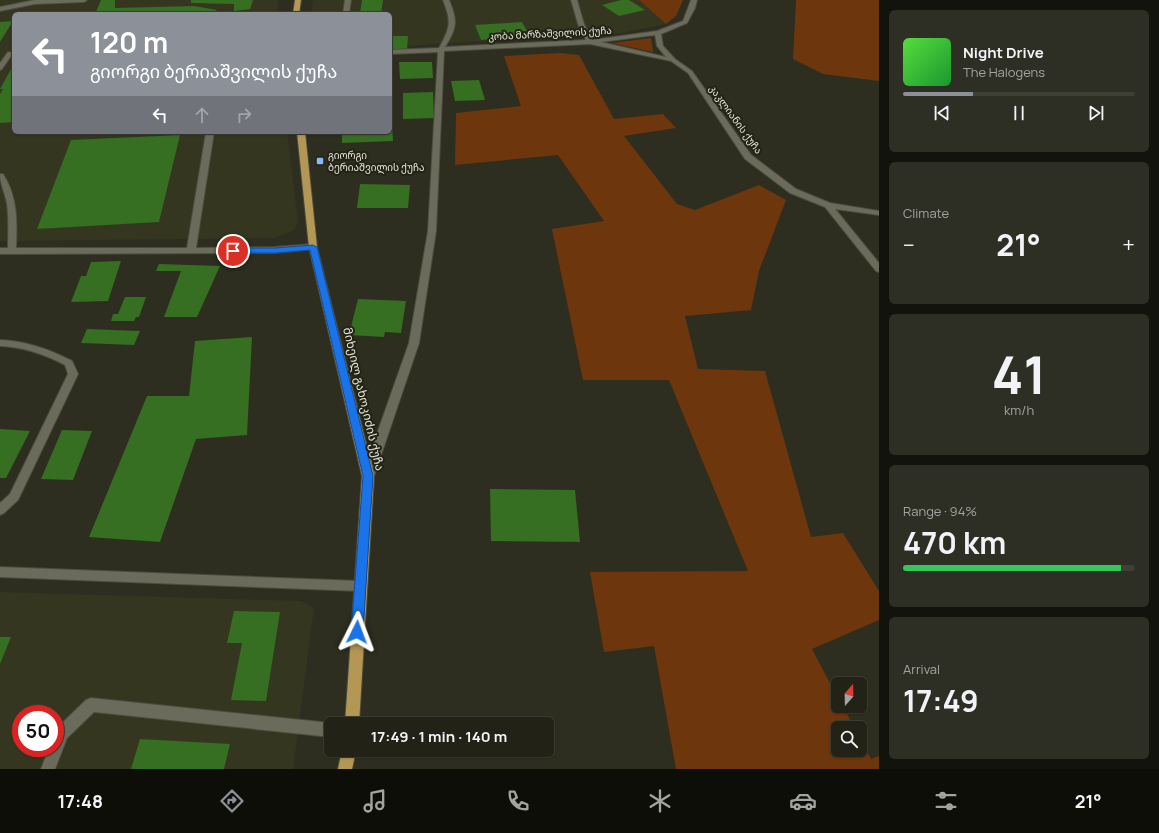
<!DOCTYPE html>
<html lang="en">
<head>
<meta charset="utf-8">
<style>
  :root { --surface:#222217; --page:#2e2f24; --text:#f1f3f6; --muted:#a2a4a1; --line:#3f3f36; --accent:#8c9099 }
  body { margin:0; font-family:Manrope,"Noto Sans Georgian",sans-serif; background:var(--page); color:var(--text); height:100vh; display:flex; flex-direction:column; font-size:15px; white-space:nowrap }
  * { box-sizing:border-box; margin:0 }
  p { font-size:13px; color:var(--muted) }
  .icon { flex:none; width:22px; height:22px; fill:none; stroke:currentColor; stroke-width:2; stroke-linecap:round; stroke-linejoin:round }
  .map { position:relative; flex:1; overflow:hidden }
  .panel { display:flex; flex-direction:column; gap:10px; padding:10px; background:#13130d; width:280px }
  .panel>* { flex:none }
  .guide { position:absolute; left:12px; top:12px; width:380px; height:122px; border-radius:6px; box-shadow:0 1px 3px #0004,0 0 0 1px var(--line); background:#8c9099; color:#fff; overflow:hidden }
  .needle { width:26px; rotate:20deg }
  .tools { position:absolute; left:831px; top:677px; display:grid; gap:8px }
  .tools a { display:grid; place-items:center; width:36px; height:36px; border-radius:6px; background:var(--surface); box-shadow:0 1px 3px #0004,0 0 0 1px var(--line); font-size:20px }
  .speed { position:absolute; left:12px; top:705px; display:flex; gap:8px; font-size:20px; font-weight:700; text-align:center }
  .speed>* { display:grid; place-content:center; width:52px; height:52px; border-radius:50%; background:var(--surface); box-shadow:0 1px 3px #0004,0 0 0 1px var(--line); line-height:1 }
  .speed .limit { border:6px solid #d22; background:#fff; color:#111 }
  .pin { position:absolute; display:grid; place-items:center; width:34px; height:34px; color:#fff; margin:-17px; border:2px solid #fff; border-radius:50%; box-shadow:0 1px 4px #0007 }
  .me { position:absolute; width:44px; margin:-22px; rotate:3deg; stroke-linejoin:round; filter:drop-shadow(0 0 3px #0008) }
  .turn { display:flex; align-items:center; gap:14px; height:84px; padding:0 12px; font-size:18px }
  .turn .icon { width:52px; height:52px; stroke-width:2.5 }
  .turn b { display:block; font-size:28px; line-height:34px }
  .lanes { display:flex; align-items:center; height:38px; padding:0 12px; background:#0003; justify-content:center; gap:20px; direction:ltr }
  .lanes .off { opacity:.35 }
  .big { font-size:30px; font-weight:700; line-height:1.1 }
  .panel .tile { flex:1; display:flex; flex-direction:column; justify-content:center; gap:6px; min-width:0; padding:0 14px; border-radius:6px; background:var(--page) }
  .panel .dial { align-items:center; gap:0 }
  .dial b { font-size:52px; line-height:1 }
  .song { display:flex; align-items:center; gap:12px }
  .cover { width:48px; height:48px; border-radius:6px; background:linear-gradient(135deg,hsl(110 70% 55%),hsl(130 70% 35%)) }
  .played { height:4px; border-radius:2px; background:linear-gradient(90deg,var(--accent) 30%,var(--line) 30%) }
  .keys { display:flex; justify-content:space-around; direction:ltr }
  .heat { display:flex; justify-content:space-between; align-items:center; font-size:22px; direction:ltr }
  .charge { height:6px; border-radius:3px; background:linear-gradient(90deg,#34c759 94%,var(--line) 0) }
  .trip { position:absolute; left:324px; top:717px; width:230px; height:40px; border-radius:6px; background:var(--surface); box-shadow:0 1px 3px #0004,0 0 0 1px var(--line); font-weight:700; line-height:40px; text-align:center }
  .dock { display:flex; height:64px; justify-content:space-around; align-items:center; background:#0e0e09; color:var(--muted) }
  .dock .icon { width:28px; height:28px }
  .dock .active { color:var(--accent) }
  .dock b { font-size:18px; color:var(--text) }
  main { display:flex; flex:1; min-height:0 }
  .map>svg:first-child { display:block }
  .built { fill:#353620; fill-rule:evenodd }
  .green { fill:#6e360c }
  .building { fill:#366e22 }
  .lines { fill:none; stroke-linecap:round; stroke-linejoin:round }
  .minor-casing { stroke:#4b4c3f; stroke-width:2 }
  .major-casing { stroke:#4b4c3f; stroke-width:2 }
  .minor { fill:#6a6b5a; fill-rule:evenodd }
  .major { fill:#b49655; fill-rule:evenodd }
  .route { fill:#1a73e8; stroke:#114b97 }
  .poi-dot { fill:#85bbfb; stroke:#232415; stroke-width:1.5 }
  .labels { text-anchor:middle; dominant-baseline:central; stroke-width:4; stroke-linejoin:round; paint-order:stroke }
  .far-street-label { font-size:10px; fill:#e5e5dc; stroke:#232415 }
  .far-poi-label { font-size:10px; fill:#e5e5dc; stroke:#232415; text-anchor:start }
  .street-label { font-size:12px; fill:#e5e5dc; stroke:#232415 }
</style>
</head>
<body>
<main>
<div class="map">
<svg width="879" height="769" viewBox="0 0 879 769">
  <rect width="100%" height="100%" fill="#2d2e1f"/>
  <g class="built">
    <path d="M 0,0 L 278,0 L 277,14 L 14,14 L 14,132 L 287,132 L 298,221 L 294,230 L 275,238 L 0,241 Z"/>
    <path d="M 313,0 L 639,0 L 666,24 L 621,33 L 574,35 L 390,47 L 390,14 L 311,14 Z"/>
    <path d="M 0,592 L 301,601 L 314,608 L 293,769 L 0,769 ZM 21,714 L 55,714 L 55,748 L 21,748 Z"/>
  </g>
  <g class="green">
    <path d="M 639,0 L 683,0 L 676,16 L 666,24 Z"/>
    <path d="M 796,0 L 879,0 L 879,81 L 823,74 L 793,59 Z"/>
    <path d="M 651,38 L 653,52 L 612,43 Z"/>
    <path d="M 561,53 L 579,55 L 614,119 L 663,114 L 676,128 L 624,136 L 677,204 L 695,210 L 759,185 L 786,200 L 759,271 L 751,310 L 685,316 L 698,369 L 765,371 L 811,537 L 843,533 L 879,591 L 879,620 L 812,649 L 838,698 L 838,706 L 843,706 L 854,728 L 838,728 L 838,750 L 860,750 L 860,738 L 871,759 L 879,756 L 879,769 L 676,769 L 654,646 L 604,652 L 590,572 L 748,571 L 669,380 L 583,380 L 552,229 L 604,221 L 558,155 L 455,165 L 456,113 L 521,106 L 504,56 Z"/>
  </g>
  <g class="building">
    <path d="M 101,0 L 115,0 L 115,8 L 194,6 L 217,10 L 212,14 L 95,14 Z"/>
    <path d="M 191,0 L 253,0 L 250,9 L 234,11 L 234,4 L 191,3 Z"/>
    <path d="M 362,0 L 383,0 L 381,14 L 360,14 Z"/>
    <path d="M 621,0 L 629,0 L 645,10 L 619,16 L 602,5 Z"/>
    <path d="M 13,21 L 0,42 L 0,22 Z"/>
    <path d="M 522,22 L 530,36 L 481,40 L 475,25 Z"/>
    <path d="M 390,36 L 408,36 L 407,50 L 390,49 Z"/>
    <path d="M 399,62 L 432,62 L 433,78 L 400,79 Z"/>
    <path d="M 14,64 L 14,122 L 0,123 L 0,94 L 3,89 L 0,89 Z"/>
    <path d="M 479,80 L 485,100 L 455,101 L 451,81 Z"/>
    <path d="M 433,92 L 434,118 L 403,119 L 403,93 Z"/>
    <path d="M 390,124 L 392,124 L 393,141 L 342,143 L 342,132 L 390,132 Z"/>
    <path d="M 180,135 L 159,222 L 37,229 L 71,140 Z"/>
    <path d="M 360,184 L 410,185 L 408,208 L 357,208 Z"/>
    <path d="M 121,261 L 108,301 L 71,302 L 81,276 L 86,276 L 91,262 Z"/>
    <path d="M 159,264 L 220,266 L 197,317 L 164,317 L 181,271 L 156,271 Z"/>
    <path d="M 125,297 L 146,297 L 139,317 L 136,317 L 134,321 L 111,321 L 113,314 L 118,314 Z"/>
    <path d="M 358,299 L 406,301 L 401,333 L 385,332 L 384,337 L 349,335 Z"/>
    <path d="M 87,329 L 140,331 L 134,345 L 81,343 Z"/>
    <path d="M 252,337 L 247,435 L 196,439 L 160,542 L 89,537 L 147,396 L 189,396 L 195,341 Z"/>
    <path d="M 0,429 L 30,431 L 6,478 L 0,478 Z"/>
    <path d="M 62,430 L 92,431 L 73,480 L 41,479 Z"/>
    <path d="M 490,489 L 575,490 L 580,542 L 491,541 Z"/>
    <path d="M 234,611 L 280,612 L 266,701 L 231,700 L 242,643 L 227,643 Z"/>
    <path d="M 0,637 L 11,637 L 0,664 Z"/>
    <path d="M 140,739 L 230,744 L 224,769 L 131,769 Z"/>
  </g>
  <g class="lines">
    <g class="minor-casing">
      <g id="minor">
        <path d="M 35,0 L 87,0 L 84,2 L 35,4 L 0,11 L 0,7 Z"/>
        <path d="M 345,0 L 351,0 L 349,14 L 343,14 Z"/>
        <path d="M 443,0 L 449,0 C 458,21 457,28 445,47 L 586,40 L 578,24 L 571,0 L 577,0 L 584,24 L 592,40 L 657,31 L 683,21 L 691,0 L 697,0 L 695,8 L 687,23 L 661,34 L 663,46 L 675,59 L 692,71 L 751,155 L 796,189 L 830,203 L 879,211 L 879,215 L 835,209 L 879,263 L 879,272 L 876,271 L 825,207 L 790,193 L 745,159 L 688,73 L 671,61 L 590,44 L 444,51 L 436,231 L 419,343 L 374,476 L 372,479 L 368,480 L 364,479 L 362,476 L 409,343 L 428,231 L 438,52 L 390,54 L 390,50 L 439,48 C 450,28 452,22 443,0 ZM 655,35 L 657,46 L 666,57 L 601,42 Z"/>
        <path d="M 286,12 L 296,12 L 299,14 L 283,14 Z"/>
        <path d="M 8,52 L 13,53 L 2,69 L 0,70 L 0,63 Z"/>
        <path d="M 206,132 L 214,132 L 196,248 L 275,247 L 313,244 L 316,245 L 316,249 L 275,253 L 0,254 L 0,248 L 8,248 C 8,234 9,219 7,204 C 5,193 0,184 0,174 L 3,174 C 18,197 17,222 16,248 L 187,248 Z"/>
        <path d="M 0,340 C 26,341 49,349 72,361 L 78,374 L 18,500 L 4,513 L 0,515 L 0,503 L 10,494 L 68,374 L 65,365 C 44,354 24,347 0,346 Z"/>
        <path d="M 0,567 L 360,581 L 364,582 L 366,586 L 364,590 L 360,591 L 0,577 Z"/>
        <path d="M 91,698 L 331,723 L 333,724 L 331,724 L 331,737 L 94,712 L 67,738 L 55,769 L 41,769 L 49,748 L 55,748 L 55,733 L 57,728 L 86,700 Z"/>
      </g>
    </g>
    <g class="major-casing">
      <g id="major">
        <path d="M 295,0 L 301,0 L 299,14 L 293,14 Z"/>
        <path d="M 297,132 L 305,132 L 317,247 L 374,476 L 359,724 L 345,724 L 362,476 L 309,247 Z"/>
        <path d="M 342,750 L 356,750 L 352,769 L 338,769 Z"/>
      </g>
    </g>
    <use href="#minor" class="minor"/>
    <use href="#major" class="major"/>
  </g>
  <path class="route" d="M 313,245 L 317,247 L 373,476 L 363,632 L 361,636 L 357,637 L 353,636 L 351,632 L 363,476 L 310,250 L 275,253 L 233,253 L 229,251 L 233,248 L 275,248 Z"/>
  <rect class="poi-dot" x="316" y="157" width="8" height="8" rx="2"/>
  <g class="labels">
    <g class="far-street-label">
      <text transform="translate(550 33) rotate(-3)">კობა მარზაშვილის ქუჩა</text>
      <text transform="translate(736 119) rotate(54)">კაკლიანის ქუჩა</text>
    </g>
    <g class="far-poi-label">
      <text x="328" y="155">გიორგი<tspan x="328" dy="12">ბერიაშვილის ქუჩა</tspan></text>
    </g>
    <g class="street-label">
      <text transform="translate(364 399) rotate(77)">მიხეილ გახოკიძის ქუჩა</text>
    </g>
  </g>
</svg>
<div class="tools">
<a><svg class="needle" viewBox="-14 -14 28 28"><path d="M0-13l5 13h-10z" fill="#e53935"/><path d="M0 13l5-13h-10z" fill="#a2a4a1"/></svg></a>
<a><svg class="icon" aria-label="search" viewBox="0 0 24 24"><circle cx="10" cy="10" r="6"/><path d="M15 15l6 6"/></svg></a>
</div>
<div class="speed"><div class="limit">50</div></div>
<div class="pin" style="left:233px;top:251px;background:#d93025"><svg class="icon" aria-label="arrive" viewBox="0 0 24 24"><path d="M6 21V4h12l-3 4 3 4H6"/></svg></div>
<svg class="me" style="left:357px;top:632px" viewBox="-20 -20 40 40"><path d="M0-17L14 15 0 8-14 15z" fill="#1a73e8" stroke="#fff" stroke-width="4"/></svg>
<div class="trip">17:49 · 1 min · 140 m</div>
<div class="guide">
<div class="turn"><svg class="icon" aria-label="left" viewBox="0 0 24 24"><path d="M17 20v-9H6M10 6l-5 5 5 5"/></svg><div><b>120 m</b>გიორგი ბერიაშვილის ქუჩა</div></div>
<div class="lanes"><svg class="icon" aria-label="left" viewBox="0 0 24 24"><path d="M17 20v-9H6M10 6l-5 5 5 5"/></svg><svg class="icon off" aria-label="ahead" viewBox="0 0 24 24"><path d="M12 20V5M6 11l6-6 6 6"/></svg><svg class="icon off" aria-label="right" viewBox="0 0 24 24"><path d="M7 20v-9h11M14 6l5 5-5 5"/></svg></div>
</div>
</div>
<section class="panel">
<div class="tile">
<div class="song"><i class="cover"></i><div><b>Night Drive</b><p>The Halogens</p></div></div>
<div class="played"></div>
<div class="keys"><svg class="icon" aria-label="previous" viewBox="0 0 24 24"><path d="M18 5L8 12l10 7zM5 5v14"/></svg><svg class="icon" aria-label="pause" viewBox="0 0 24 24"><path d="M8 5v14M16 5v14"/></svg><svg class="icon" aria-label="next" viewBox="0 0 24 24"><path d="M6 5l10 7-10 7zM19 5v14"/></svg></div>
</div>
<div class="tile"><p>Climate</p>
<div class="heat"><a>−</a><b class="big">21°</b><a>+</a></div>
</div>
<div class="tile dial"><b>41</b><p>km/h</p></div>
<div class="tile"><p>Range · 94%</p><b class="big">470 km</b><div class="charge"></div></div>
<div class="tile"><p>Arrival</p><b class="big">17:49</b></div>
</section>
</main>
<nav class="dock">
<b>17:48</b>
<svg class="icon active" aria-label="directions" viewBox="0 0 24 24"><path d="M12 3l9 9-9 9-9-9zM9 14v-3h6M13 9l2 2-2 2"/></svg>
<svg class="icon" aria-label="music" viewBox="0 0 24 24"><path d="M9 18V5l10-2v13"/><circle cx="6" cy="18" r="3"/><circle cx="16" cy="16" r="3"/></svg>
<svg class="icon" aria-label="phone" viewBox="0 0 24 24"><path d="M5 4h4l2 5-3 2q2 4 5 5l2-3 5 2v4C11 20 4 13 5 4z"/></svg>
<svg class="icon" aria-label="climate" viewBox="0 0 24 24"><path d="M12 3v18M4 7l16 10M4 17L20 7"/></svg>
<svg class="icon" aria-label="car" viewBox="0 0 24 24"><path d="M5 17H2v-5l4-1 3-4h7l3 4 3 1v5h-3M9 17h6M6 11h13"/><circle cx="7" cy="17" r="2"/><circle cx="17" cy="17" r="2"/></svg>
<svg class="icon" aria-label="filters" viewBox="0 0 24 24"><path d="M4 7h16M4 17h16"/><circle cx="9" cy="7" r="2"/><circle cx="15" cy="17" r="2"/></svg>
<b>21°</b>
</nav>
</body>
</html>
